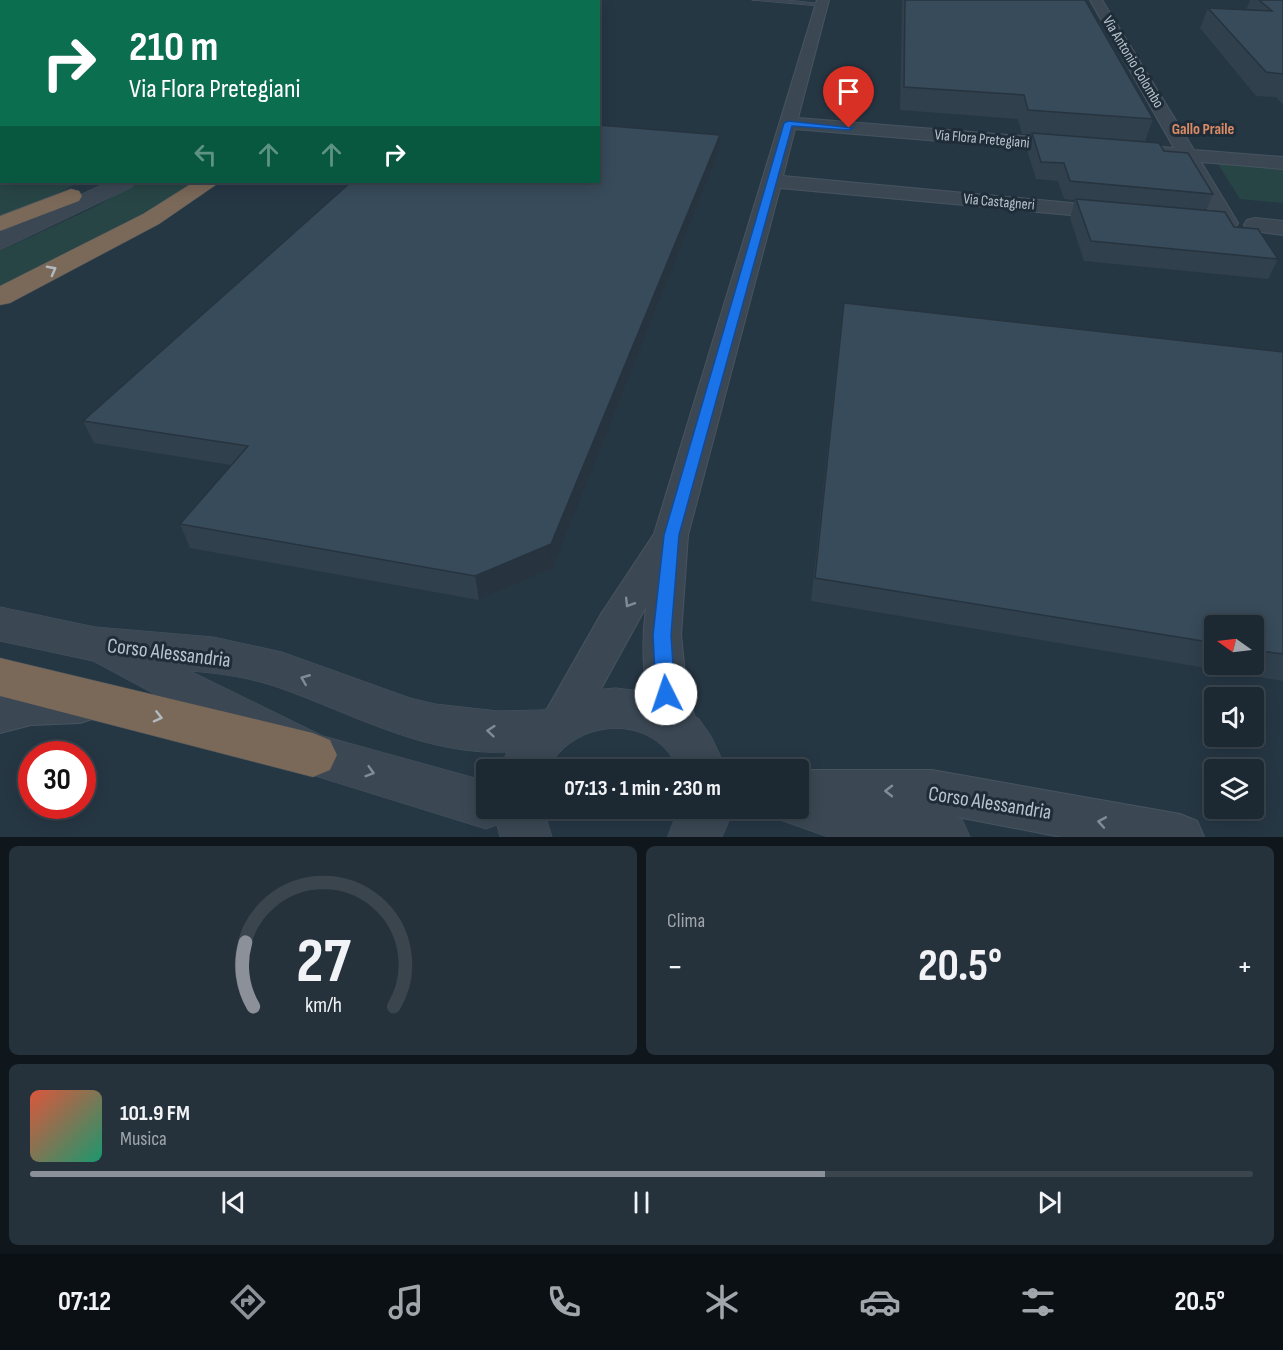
<!DOCTYPE html>
<html lang="it">
<head>
<meta charset="utf-8">
<style>
  :root { --surface:#1c2933; --page:#25313b; --text:#f1f3f6; --muted:#a0a6ac; --line:#3a454e; --accent:#8c9099 }
  body { margin:0; font-family:"Sofia Sans Condensed",sans-serif; background:var(--page); color:var(--text); height:100vh; display:flex; flex-direction:column; font-size:22px; white-space:nowrap }
  * { box-sizing:border-box; margin:0 }
  p { font-size:20px; color:var(--muted) }
  .icon { flex:none; width:33px; height:33px; fill:none; stroke:currentColor; stroke-width:2; stroke-linecap:round; stroke-linejoin:round }
  .map { position:relative; height:837px; overflow:hidden }
  .side { display:flex; flex-direction:column; gap:9px; padding:9px; background:#0f171c; flex:1 }
  .side>* { flex:none }
  .guide { position:absolute; left:0px; top:0px; width:600px; height:183px; box-shadow:0 3px 15px #0003,0 0 0 2px var(--line); background:#0b6e4f; color:#fff; overflow:hidden }
  .needle { width:39px; rotate:284deg }
  .fabs { position:absolute; left:1204px; top:615px; display:grid; gap:12px }
  .fabs a { display:grid; place-items:center; width:60px; height:60px; border-radius:6px; background:var(--surface); box-shadow:0 3px 15px #0003,0 0 0 2px var(--line); font-size:30px }
  .speed { position:absolute; left:18px; top:741px; display:flex; gap:12px; font-size:30px; font-weight:700; text-align:center }
  .speed>* { display:grid; place-content:center; width:78px; height:78px; border-radius:50%; background:var(--surface); box-shadow:0 3px 15px #0003,0 0 0 2px var(--line); line-height:1 }
  .speed .limit { border:9px solid #d22; background:#fff; color:#111 }
  .pin { position:absolute; display:grid; place-items:center; width:51px; height:51px; color:#fff; margin:-62px -26px; border-radius:50% 50% 50% 0; rotate:-45deg; box-shadow:0 0 6px #0007 }
  .pin .icon { rotate:45deg }
  .me { position:absolute; width:66px; margin:-33px; rotate:356deg; stroke-linejoin:round; filter:drop-shadow(0 0 4px #0008) }
  .turn { display:flex; align-items:center; gap:21px; height:126px; padding:0 30px; font-size:27px }
  .turn .icon { width:78px; height:78px; stroke-width:2.5 }
  .turn b { display:block; font-size:42px; line-height:51px }
  .lanes { display:flex; align-items:center; height:57px; padding:0 30px; background:#0003; justify-content:center; gap:30px; direction:ltr }
  .lanes .off { opacity:.35 }
  .big { font-size:45px; font-weight:700; line-height:1.1 }
  .side .tile { flex:1; display:flex; flex-direction:column; justify-content:center; gap:9px; min-width:0; padding:0 21px; border-radius:9px; background:var(--page) }
  .side .dial { align-items:center; gap:0 }
  .dial svg { height:156px; overflow:visible; fill:none; stroke:var(--line); stroke-width:7; stroke-linecap:round; text-anchor:middle }
  .dial text { fill:var(--text); stroke:none }
  .song { display:flex; align-items:center; gap:18px }
  .cover { width:72px; height:72px; border-radius:9px; background:linear-gradient(135deg,hsl(10 70% 55%),hsl(160 70% 35%)) }
  .played { height:6px; border-radius:3px; background:linear-gradient(90deg,var(--accent) 65%,var(--line) 65%) }
  .keys { display:flex; justify-content:space-around; direction:ltr }
  .heat { display:flex; justify-content:space-between; align-items:center; font-size:33px; direction:ltr }
  .side .tiles { flex:1; display:grid; gap:9px; grid-template-columns:1fr 1fr }
  .tile:last-child { grid-column:span 2 }
  .trip { position:absolute; left:476px; top:759px; width:333px; height:60px; border-radius:6px; background:var(--surface); box-shadow:0 3px 15px #0003,0 0 0 2px var(--line); font-weight:700; line-height:60px; text-align:center }
  .tab-bar { display:flex; height:96px; justify-content:space-around; align-items:center; background:#0b1014; color:var(--muted) }
  .tab-bar .icon { width:42px; height:42px }
  .tab-bar .current { color:var(--accent) }
  .tab-bar b { font-size:27px; color:var(--text) }
  .map>svg:first-child { display:block }
  .green { fill:#284545 }
  .lines { fill:none; stroke-linecap:round; stroke-linejoin:round }
  .service-casing { stroke:#475460; stroke-width:1 }
  .minor-casing { stroke:#475460; stroke-width:2 }
  .tertiary-casing { stroke:#475460; stroke-width:1 }
  .motorway-casing { stroke:#45535e; stroke-width:1 }
  .service { fill:#3b4854; fill-rule:evenodd }
  .minor { fill:#3b4854; fill-rule:evenodd }
  .tertiary { fill:#3b4854; fill-rule:evenodd }
  .motorway { fill:#7a6858; fill-rule:evenodd }
  .wall { fill:#30404d; fill-rule:evenodd }
  .shaded-wall { fill:#27343f }
  .building { fill:#384b5a; stroke:#27343f; stroke-width:1.5 }
  .oneway { stroke:#b2bac1 }
  .oneway2 { stroke:#808c97 }
  .route { fill:#1a73e8; stroke:#114b97; stroke-width:1.5 }
  .labels { text-anchor:middle; dominant-baseline:central; stroke-width:6; stroke-linejoin:round; paint-order:stroke }
  .far-street-label { font-size:15px; fill:#b8c3cd; stroke:#1f2d39 }
  .far-neighbourhood-label { font-size:16px; font-weight:bold; fill:#da8b66; stroke:#1f2d39 }
  .near-street-label { font-size:21px; fill:#b8c3cd; stroke:#1f2d39 }
</style>
</head>
<body>
<div class="map">
<svg width="1283" height="837" viewBox="0 0 1283 837">
  <rect width="100%" height="100%" fill="#263744"/>
  <g class="green">
    <path d="M 0,81 L 2,182 L 79,182 L 43,201 L 0,216 Z"/>
    <path d="M 1216,161 L 1283,167 L 1283,203 L 1240,199 Z"/>
    <path d="M 138,182 L 194,182 L 143,214 L 0,287 L 0,251 L 95,207 Z"/>
  </g>
  <g class="lines">
    <g class="service-casing">
      <path id="service" d="M 752,0 L 787,0 L 825,4 L 822,6 Z"/>
    </g>
    <g class="minor-casing">
      <g id="minor">
        <path d="M 817,0 L 829,0 L 798,118 L 1071,140 L 1080,146 L 1071,152 L 795,129 L 783,176 L 1114,207 L 1122,208 L 1125,213 L 1122,218 L 1114,219 L 780,188 L 688,535 L 681,635 L 687,695 L 700,732 L 694,745 L 679,751 L 664,745 C 643,701 640,655 646,607 L 575,736 L 560,742 L 545,736 L 539,723 L 601,614 L 654,534 Z"/>
        <path d="M 1090,0 L 1102,0 L 1194,150 L 1283,157 L 1283,169 L 1201,162 L 1238,223 L 1235,228 L 1219,228 L 1181,160 L 1148,158 L 1138,152 L 1148,146 L 1174,148 Z"/>
        <path d="M 1255,218 L 1283,221 L 1283,235 L 1247,230 L 1244,225 L 1247,220 Z"/>
        <path d="M 80,687 L 95,692 L 101,705 L 95,718 L 80,723 L 31,725 L 0,733 L 0,697 L 31,689 Z"/>
        <path d="M 798,770 L 932,770 L 1180,814 L 1197,821 L 1204,837 L 1061,837 L 932,812 L 798,812 L 789,808 L 798,808 Z"/>
      </g>
    </g>
    <g class="tertiary-casing">
      <g id="tertiary">
        <rect x="0" y="72" width="2" height="10"/>
        <path d="M 108,182 L 135,182 L 132,187 L 0,250 L 0,233 Z"/>
        <path d="M 0,607 L 95,627 L 213,637 L 282,652 L 410,698 L 435,704 L 498,711 L 543,710 L 592,690 L 616,688 L 640,691 L 679,705 L 699,719 L 711,736 L 727,770 L 678,770 C 657,712 572,717 548,770 L 499,770 L 507,752 C 426,756 353,714 280,688 C 252,678 220,673 190,671 L 323,736 L 486,781 L 486,808 L 543,808 L 552,837 L 500,837 L 497,825 L 486,829 L 296,770 L 93,661 L 0,641 Z"/>
        <path d="M 798,779 C 852,796 910,798 962,819 L 970,837 L 828,837 L 780,820 L 775,808 L 798,808 Z"/>
        <path d="M 679,808 L 729,808 L 728,823 L 722,837 L 668,837 Z"/>
      </g>
    </g>
    <g class="motorway-casing">
      <g id="motorway">
        <rect x="0" y="43" width="2" height="10"/>
        <path d="M 194,182 L 220,182 L 159,224 L 10,303 L 0,305 L 0,286 L 143,214 Z"/>
        <path d="M 71,189 L 79,191 L 82,196 L 79,201 L 0,231 L 0,216 Z"/>
        <path d="M 0,658 L 313,733 L 330,740 L 337,755 L 330,770 L 313,777 L 0,696 Z"/>
      </g>
    </g>
    <use href="#service" class="service"/>
    <use href="#minor" class="minor"/>
    <use href="#tertiary" class="tertiary"/>
    <use href="#motorway" class="motorway"/>
  </g>
  <g class="wall">
    <path d="M 902,0 L 1085,0 L 1153,119 L 1145,141 L 1164,151 L 1213,194 L 1206,211 L 1234,227 L 1278,259 L 1268,279 L 1084,261 L 1070,218 L 1075,200 L 1064,199 L 1058,181 L 1036,179 L 1027,150 L 1031,134 L 1022,134 L 1018,119 L 900,110 Z"/>
    <path d="M 1250,0 L 1283,0 L 1283,105 L 1276,97 L 1256,96 L 1200,28 L 1208,8 L 1246,10 Z"/>
    <path d="M 719,152 L 553,568 L 479,600 L 190,548 L 180,524 L 231,465 L 94,443 L 83,421 Z"/>
    <path d="M 844,303 L 1283,352 L 1283,681 L 811,601 L 841,324 ZM 1215,626 L 1254,626 L 1254,664 L 1215,664 Z"/>
  </g>
  <path class="shaded-wall" d="M 720,135 L 719,152 L 553,568 L 479,600 L 475,576 Z"/>
  <g class="building">
    <path d="M 905,0 L 1085,0 L 1153,119 L 1028,110 L 1024,95 L 904,87 Z"/>
    <path d="M 1259,0 L 1283,0 L 1283,74 L 1266,72 L 1208,8 L 1272,11 Z"/>
    <path d="M 598,125 L 720,135 L 551,544 L 475,576 L 180,524 L 248,446 L 83,421 L 351,182 L 598,182 Z"/>
    <path d="M 1032,133 L 1159,143 L 1164,151 L 1188,153 L 1213,194 L 1070,181 L 1064,163 L 1041,162 Z"/>
    <path d="M 1076,199 L 1225,212 L 1234,227 L 1258,229 L 1278,259 L 1091,241 Z"/>
    <path d="M 844,303 L 1283,352 L 1283,654 L 1254,650 L 1254,626 L 1215,626 L 1215,643 L 815,578 Z"/>
  </g>
  <defs><path id="oneway-chevron" d="M-2-3.5L2.5 0L-2 3.5" fill="none" stroke-width="1.6" stroke-linecap="round" stroke-linejoin="round" transform="scale(1.5)"/></defs>
  <g class="oneway">
    <use href="#oneway-chevron" transform="translate(52 270) rotate(-28)"/>
    <use href="#oneway-chevron" transform="translate(158 717) rotate(14)"/>
  </g>
  <g class="oneway2">
    <use href="#oneway-chevron" transform="translate(629 603) rotate(122)"/>
    <use href="#oneway-chevron" transform="translate(305 679) rotate(-158)"/>
    <use href="#oneway-chevron" transform="translate(491 731) rotate(-175)"/>
    <use href="#oneway-chevron" transform="translate(370 772) rotate(16)"/>
    <use href="#oneway-chevron" transform="translate(889 791) rotate(180)"/>
    <use href="#oneway-chevron" transform="translate(1102 822) rotate(-170)"/>
  </g>
  <path class="route" d="M 788,121 L 853,128 L 849,130 L 792,126 L 679,535 L 671,635 L 675,694 L 672,700 L 666,702 L 659,700 L 656,694 L 653,635 L 664,535 L 784,123 Z"/>
  <g class="labels">
    <g class="far-street-label">
      <text transform="translate(1133 62) rotate(59)">Via Antonio Colombo</text>
      <text transform="translate(982 139) rotate(5)">Via Flora Pretegiani</text>
      <text transform="translate(999 202) rotate(5)">Via Castagneri</text>
    </g>
    <g class="far-neighbourhood-label">
      <text x="1203" y="129">Gallo Praile</text>
    </g>
    <g class="near-street-label">
      <text transform="translate(169 653) rotate(7)">Corso Alessandria</text>
      <text transform="translate(990 803) rotate(9)">Corso Alessandria</text>
    </g>
  </g>
</svg>
<div class="fabs">
<a><svg class="needle" viewBox="-14 -14 28 28"><path d="M0-13l5 13h-10z" fill="#e53935"/><path d="M0 13l5-13h-10z" fill="#a0a6ac"/></svg></a>
<a><svg class="icon" aria-label="sound" viewBox="0 0 24 24"><path d="M4 9h4l5-4v14l-5-4H4zM17 9q2 3 0 6"/></svg></a>
<a><svg class="icon" aria-label="layers" viewBox="0 0 24 24"><path d="M12 4l9 5-9 5-9-5zM3 14l9 5 9-5"/></svg></a>
</div>
<div class="speed"><div class="limit">30</div></div>
<div class="pin" style="left:849px;top:128px;background:#d93025"><svg class="icon" aria-label="arrive" viewBox="0 0 24 24"><path d="M6 21V4h12l-3 4 3 4H6"/></svg></div>
<svg class="me" style="left:666px;top:694px" viewBox="-20 -20 40 40"><circle r="19" fill="#fff"/><path d="M0-13L10 11 0 6-10 11z" fill="#1a73e8"/></svg>
<div class="trip">07:13 · 1 min · 230 m</div>
<div class="guide">
<div class="turn"><svg class="icon" aria-label="right" viewBox="0 0 24 24"><path d="M7 20v-9h11M14 6l5 5-5 5"/></svg><div><b>210 m</b>Via Flora Pretegiani</div></div>
<div class="lanes"><svg class="icon off" aria-label="left" viewBox="0 0 24 24"><path d="M17 20v-9H6M10 6l-5 5 5 5"/></svg><svg class="icon off" aria-label="ahead" viewBox="0 0 24 24"><path d="M12 20V5M6 11l6-6 6 6"/></svg><svg class="icon off" aria-label="ahead" viewBox="0 0 24 24"><path d="M12 20V5M6 11l6-6 6 6"/></svg><svg class="icon" aria-label="right" viewBox="0 0 24 24"><path d="M7 20v-9h11M14 6l5 5-5 5"/></svg></div>
</div>
</div>
<section class="side">
<div class="tiles">
<div class="tile dial"><svg viewBox="0 0 100 80">
<path d="M14 69A42 42 0 1 1 86 69"/>
<path d="M14 69A42 42 0 0 1 10 36" stroke="#8c9099"/>
<text x="50" y="56" font-size="32" font-weight="700">27</text>
<text x="50" y="72" font-size="11">km/h</text>
</svg></div>
<div class="tile"><p>Clima</p>
<div class="heat"><a>−</a><b class="big">20.5°</b><a>+</a></div>
</div>
<div class="tile">
<div class="song"><i class="cover"></i><div><b>101.9 FM</b><p>Musica</p></div></div>
<div class="played"></div>
<div class="keys"><svg class="icon" aria-label="previous" viewBox="0 0 24 24"><path d="M18 5L8 12l10 7zM5 5v14"/></svg><svg class="icon" aria-label="pause" viewBox="0 0 24 24"><path d="M8 5v14M16 5v14"/></svg><svg class="icon" aria-label="next" viewBox="0 0 24 24"><path d="M6 5l10 7-10 7zM19 5v14"/></svg></div>
</div>
</div>
</section>
<nav class="tab-bar">
<b>07:12</b>
<svg class="icon current" aria-label="directions" viewBox="0 0 24 24"><path d="M12 3l9 9-9 9-9-9zM9 14v-3h6M13 9l2 2-2 2"/></svg>
<svg class="icon" aria-label="music" viewBox="0 0 24 24"><path d="M9 18V5l10-2v13"/><circle cx="6" cy="18" r="3"/><circle cx="16" cy="16" r="3"/></svg>
<svg class="icon" aria-label="phone" viewBox="0 0 24 24"><path d="M5 4h4l2 5-3 2q2 4 5 5l2-3 5 2v4C11 20 4 13 5 4z"/></svg>
<svg class="icon" aria-label="climate" viewBox="0 0 24 24"><path d="M12 3v18M4 7l16 10M4 17L20 7"/></svg>
<svg class="icon" aria-label="car" viewBox="0 0 24 24"><path d="M5 17H2v-5l4-1 3-4h7l3 4 3 1v5h-3M9 17h6M6 11h13"/><circle cx="7" cy="17" r="2"/><circle cx="17" cy="17" r="2"/></svg>
<svg class="icon" aria-label="filters" viewBox="0 0 24 24"><path d="M4 7h16M4 17h16"/><circle cx="9" cy="7" r="2"/><circle cx="15" cy="17" r="2"/></svg>
<b>20.5°</b>
</nav>
</body>
</html>
